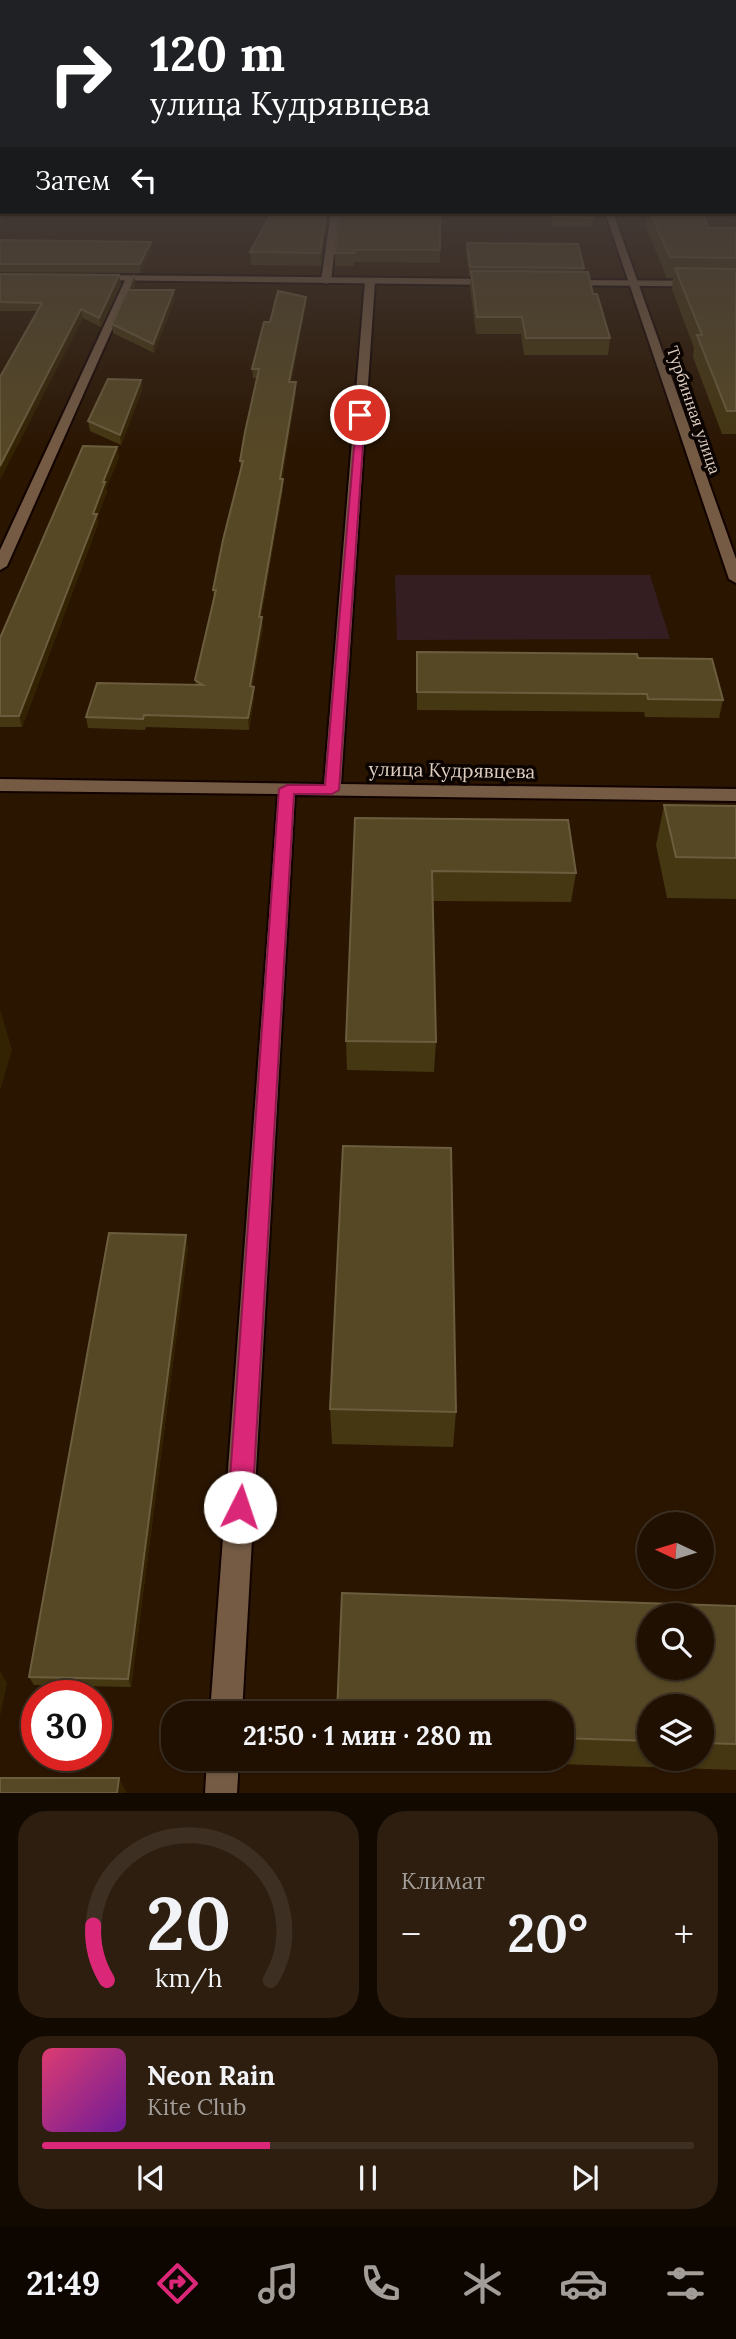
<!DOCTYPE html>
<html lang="ru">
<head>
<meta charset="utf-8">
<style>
  :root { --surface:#201001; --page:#2d1e10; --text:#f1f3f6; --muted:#a29d99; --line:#3d3023; --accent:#db2777 }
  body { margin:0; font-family:Lora,serif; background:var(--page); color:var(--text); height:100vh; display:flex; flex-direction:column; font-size:26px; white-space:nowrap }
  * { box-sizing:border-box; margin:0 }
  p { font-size:23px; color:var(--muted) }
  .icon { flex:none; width:38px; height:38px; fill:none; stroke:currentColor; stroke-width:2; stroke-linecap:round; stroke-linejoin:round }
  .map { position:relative; height:1793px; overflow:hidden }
  .drawer { display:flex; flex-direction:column; gap:18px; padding:18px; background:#120901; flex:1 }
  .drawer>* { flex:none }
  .banner { position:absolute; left:0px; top:0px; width:737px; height:214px; box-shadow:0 2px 5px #0004,0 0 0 2px var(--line); background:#202124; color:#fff; overflow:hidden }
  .needle { width:46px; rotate:274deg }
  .controls { position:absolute; left:637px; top:1512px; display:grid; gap:14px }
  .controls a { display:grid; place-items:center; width:77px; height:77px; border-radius:50%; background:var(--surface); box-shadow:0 2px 5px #0004,0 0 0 2px var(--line); font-size:35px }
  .speed { position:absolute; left:21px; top:1680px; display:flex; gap:14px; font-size:35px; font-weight:700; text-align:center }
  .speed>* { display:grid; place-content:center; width:91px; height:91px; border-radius:50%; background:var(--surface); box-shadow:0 2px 5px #0004,0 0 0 2px var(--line); line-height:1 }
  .speed .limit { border:10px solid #d22; background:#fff; color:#111 }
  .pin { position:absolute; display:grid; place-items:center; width:60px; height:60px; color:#fff; margin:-30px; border:4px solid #fff; border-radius:50%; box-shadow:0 2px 7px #0007 }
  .me { position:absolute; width:77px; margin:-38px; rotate:4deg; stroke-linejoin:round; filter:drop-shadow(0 0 5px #0008) }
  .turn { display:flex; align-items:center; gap:24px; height:147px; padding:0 35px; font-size:32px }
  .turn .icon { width:91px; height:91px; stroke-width:2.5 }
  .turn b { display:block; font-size:49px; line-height:60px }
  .then { display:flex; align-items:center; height:66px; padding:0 35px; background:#0003; gap:14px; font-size:26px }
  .big { font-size:52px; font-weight:800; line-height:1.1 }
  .drawer .tile { flex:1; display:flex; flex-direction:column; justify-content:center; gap:10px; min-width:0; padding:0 24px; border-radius:28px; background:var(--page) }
  .drawer .dial { align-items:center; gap:0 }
  .dial svg { height:182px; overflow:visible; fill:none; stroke:var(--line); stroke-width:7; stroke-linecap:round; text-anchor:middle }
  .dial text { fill:var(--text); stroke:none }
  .song { display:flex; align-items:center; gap:21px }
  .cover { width:84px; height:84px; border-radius:10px; background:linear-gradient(135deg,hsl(340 70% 55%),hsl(280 70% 35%)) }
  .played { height:7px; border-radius:4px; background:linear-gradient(90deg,var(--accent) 35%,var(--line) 35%) }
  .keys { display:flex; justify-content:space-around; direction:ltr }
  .heat { display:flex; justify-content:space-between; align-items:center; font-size:38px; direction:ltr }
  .drawer .tiles { flex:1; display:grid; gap:18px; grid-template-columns:1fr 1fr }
  .tile:last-child { grid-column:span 2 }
  .trip { position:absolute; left:161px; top:1701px; width:413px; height:70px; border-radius:28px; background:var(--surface); box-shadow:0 2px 5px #0004,0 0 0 2px var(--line); font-weight:800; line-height:70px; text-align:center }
  .tab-bar { display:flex; height:112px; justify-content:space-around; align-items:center; background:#0d0600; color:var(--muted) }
  .tab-bar .icon { width:49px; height:49px }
  .tab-bar .on { color:var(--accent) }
  .tab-bar b { font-size:32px; color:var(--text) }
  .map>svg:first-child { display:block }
  .green { fill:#341e22 }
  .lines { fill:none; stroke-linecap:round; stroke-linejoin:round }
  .minor-casing { stroke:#120200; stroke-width:4 }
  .tertiary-casing { stroke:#120200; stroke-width:4 }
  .minor { fill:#755b44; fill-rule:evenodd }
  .tertiary { fill:#755b44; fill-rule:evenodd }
  .wall { fill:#453712; fill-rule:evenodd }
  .shaded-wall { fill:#342303 }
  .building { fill:#564825; stroke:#6b5d3e; stroke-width:2; fill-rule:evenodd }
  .route { fill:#db2777; stroke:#8e194d; stroke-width:2 }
  .labels { text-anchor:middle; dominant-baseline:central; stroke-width:7; stroke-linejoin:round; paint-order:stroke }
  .far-street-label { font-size:16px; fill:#decec2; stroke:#0c0401 }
  .street-label { font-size:19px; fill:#decec2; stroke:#0c0401 }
</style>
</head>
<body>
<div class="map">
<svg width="736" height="1793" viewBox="0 0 736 1793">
  <rect width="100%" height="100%" fill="#2a1501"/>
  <path class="green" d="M 395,575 L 650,575 L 670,639 L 397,640 Z"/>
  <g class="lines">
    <g class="minor-casing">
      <g id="minor">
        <path d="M 331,212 L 339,212 L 331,281 L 326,284 L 321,281 Z"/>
        <path d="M 605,212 L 613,212 L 736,559 L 736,583 L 729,579 Z"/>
        <path d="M 127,276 L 135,278 L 7,566 L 0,570 L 0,550 Z"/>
        <path d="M 370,278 L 375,281 L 341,784 L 736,789 L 736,801 L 295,795 L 242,1713 L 210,1713 L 278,794 L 0,791 L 0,779 L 324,784 L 365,281 Z"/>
        <path d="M 207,1759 L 239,1759 L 237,1793 L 205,1793 Z"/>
      </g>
    </g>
    <g class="tertiary-casing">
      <g id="tertiary">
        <path d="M 93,275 L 497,279 L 502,282 L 497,285 L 90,280 L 90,276 Z"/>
        <path d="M 566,280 L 736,281 L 736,287 L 562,285 L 561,283 Z"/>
      </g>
    </g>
    <use href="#minor" class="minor"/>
    <use href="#tertiary" class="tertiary"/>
  </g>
  <g class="wall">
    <path d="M 272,212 L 328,212 L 321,266 L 251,265 L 250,252 Z"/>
    <path d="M 340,212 L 440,250 L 440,263 L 354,262 L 354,266 L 335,266 L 335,253 Z"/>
    <path d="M 550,212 L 591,212 L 593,218 L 592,226 L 553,226 Z"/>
    <path d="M 648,212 L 703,212 L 708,228 L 736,228 L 736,434 L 722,434 L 693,357 L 694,348 L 672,289 L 673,278 L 667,278 L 646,228 Z"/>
    <path d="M 0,240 L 152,251 L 141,273 L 0,272 Z"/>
    <path d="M 467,243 L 584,268 L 584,272 L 593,294 L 610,338 L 608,355 L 524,355 L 521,334 L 476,334 L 470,287 L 471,276 L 469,276 L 466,251 Z"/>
    <path d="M 0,274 L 121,284 L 101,327 L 83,318 L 37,311 L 0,311 Z"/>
    <path d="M 134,275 L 135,284 L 133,290 L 175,299 L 154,353 L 113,333 L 112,324 Z"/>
    <path d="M 306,305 L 291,382 L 296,392 L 282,479 L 283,489 L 261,617 L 263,628 L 252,687 L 254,698 L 249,730 L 146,727 L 145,730 L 88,728 L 86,717 L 196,685 L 195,680 L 214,598 L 213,590 L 241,471 L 240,461 L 257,378 L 253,378 L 252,369 L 270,322 Z"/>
    <path d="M 141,380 L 142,390 L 121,445 L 90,431 L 88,421 Z"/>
    <path d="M 117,447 L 119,457 L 106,488 L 107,492 L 97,517 L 98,524 L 22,727 L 0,727 L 0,638 Z"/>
    <path d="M 417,652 L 638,658 L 723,700 L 719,718 L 645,717 L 644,712 L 417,710 Z"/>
    <path d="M 664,805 L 736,806 L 736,899 L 667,898 L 656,845 Z"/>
    <path d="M 355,818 L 576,873 L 571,902 L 432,901 L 436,1042 L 434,1072 L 347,1070 L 346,1041 Z"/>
    <path d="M 188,1246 L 131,1687 L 34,1685 L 29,1677 Z"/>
    <path d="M 330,1409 L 456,1412 L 453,1447 L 332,1444 Z"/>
    <path d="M 736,1606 L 736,1770 L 410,1759 L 562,1759 L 562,1713 ZM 649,1706 L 702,1706 L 702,1759 L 649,1759 Z"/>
  </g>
  <g class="shaded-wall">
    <path d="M 326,212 L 328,212 L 321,266 L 320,253 Z"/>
    <path d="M 151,242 L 152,251 L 141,273 L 140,264 Z"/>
    <path d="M 119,275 L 121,284 L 101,327 L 99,318 Z"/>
    <path d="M 134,275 L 135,284 L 129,298 L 128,290 Z"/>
    <path d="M 174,290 L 175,299 L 154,353 L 153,344 Z"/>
    <path d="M 306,297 L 306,305 L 289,392 L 289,382 Z"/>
    <path d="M 81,309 L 83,318 L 0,480 L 0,466 Z"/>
    <path d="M 141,380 L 142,390 L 121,445 L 120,435 Z"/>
    <path d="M 296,382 L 296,392 L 281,489 L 280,479 Z"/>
    <path d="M 117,447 L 119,457 L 106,488 L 107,492 L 97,517 L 98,524 L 22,727 L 19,716 L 93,514 L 103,482 Z"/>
    <path d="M 283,479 L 283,489 L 259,628 L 259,617 Z"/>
    <path d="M 262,617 L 263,628 L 250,698 L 250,686 Z"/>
    <path d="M 254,687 L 254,698 L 249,730 L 248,718 Z"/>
    <path d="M 0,1009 L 12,1050 L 0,1091 Z"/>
    <path d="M 186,1235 L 188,1246 L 131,1687 L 128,1679 Z"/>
    <path d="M 0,1671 L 7,1683 L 0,1716 Z"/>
    <path d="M 119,1778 L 127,1793 L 117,1793 Z"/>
  </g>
  <g class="building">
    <path d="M 272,212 L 326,212 L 320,253 L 250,252 Z"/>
    <path d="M 340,212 L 440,212 L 440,250 L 354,250 L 354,253 L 335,253 Z"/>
    <path d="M 552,212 L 591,212 L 593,218 L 553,217 Z"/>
    <path d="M 650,212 L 703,212 L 708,228 L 736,228 L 736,258 L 670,257 Z"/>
    <path d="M 0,240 L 151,242 L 140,264 L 0,264 Z"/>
    <path d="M 467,243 L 578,244 L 584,268 L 470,267 Z"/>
    <path d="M 675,268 L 736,269 L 736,411 L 727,411 L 697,335 L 702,335 Z"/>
    <path d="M 471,271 L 588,272 L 593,294 L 597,294 L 610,338 L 526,338 L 522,317 L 477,317 Z"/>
    <path d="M 0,274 L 119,275 L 99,318 L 81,309 L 0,466 L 0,377 L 42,303 L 0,302 Z"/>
    <path d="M 134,275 L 128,290 L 174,290 L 153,344 L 112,324 Z"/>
    <path d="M 278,291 L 306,297 L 289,382 L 296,382 L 280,479 L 283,479 L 259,617 L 262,617 L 250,686 L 254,687 L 248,718 L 144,715 L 143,719 L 86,717 L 97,683 L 203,685 L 195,680 L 216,590 L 213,590 L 223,540 L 243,461 L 240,461 L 245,432 L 259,369 L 252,369 L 264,322 L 270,322 Z"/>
    <path d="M 108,379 L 141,380 L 120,435 L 88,421 Z"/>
    <path d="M 83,446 L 117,447 L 103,482 L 105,482 L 93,514 L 97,514 L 19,716 L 0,716 L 0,638 Z"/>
    <path d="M 417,652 L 637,654 L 638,658 L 712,659 L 723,700 L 648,699 L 647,694 L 417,692 Z"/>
    <path d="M 664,805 L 736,806 L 736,858 L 676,857 Z"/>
    <path d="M 355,818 L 568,820 L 576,873 L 432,871 L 436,1042 L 346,1041 Z"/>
    <path d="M 343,1146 L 451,1148 L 456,1412 L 330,1409 Z"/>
    <path d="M 109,1233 L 186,1235 L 128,1679 L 29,1677 Z"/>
    <path d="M 342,1593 L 736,1606 L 736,1744 L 702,1743 L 702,1706 L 649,1706 L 649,1741 L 562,1738 L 562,1713 L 337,1713 ZM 649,1615 L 702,1615 L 702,1668 L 649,1668 Z"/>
    <path d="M 0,1778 L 119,1778 L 117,1793 L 0,1793 Z"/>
  </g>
  <linearGradient id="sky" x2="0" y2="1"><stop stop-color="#170c01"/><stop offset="0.44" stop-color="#443b38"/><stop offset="1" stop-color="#443b38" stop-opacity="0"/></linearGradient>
  <rect width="736" height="452" fill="url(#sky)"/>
  <path class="route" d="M 357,413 L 365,415 L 339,790 L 332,794 L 294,794 L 252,1507 L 248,1515 L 240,1519 L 232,1515 L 228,1507 L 279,789 L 287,785 L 325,785 Z"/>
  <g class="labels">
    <g class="far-street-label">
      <text transform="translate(694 410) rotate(71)">Турбинная улица</text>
    </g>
    <g class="street-label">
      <text transform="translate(452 770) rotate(1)">улица Кудрявцева</text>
    </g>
  </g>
</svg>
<div class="controls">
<a><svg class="needle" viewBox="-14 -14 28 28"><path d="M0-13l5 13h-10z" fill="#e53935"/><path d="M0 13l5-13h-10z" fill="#a29d99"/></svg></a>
<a><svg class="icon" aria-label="search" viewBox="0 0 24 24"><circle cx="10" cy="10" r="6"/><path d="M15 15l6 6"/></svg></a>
<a><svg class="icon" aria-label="layers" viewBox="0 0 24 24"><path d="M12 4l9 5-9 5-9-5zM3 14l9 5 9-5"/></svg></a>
</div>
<div class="speed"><div class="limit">30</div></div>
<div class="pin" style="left:360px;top:415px;background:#d93025"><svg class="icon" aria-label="arrive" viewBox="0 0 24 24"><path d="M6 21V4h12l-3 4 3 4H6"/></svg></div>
<svg class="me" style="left:240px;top:1507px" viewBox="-20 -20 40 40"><circle r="19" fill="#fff"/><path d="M0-13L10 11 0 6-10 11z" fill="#db2777"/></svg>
<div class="trip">21:50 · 1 мин · 280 m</div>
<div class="banner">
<div class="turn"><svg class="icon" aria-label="right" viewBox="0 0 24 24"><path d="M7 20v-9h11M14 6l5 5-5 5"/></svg><div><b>120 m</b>улица Кудрявцева</div></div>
<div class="then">Затем<svg class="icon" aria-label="left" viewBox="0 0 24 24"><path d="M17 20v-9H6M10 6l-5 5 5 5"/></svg></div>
</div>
</div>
<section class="drawer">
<div class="tiles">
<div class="tile dial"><svg viewBox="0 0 100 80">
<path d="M14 69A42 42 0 1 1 86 69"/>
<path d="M14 69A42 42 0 0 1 8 45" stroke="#db2777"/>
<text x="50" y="56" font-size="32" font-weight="700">20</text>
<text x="50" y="72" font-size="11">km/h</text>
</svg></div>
<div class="tile"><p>Климат</p>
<div class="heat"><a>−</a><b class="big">20°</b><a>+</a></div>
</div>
<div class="tile">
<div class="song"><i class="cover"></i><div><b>Neon Rain</b><p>Kite Club</p></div></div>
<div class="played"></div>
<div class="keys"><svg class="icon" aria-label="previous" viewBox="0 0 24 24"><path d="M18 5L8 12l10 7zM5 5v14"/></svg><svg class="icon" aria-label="pause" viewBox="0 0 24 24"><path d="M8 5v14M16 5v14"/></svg><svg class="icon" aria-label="next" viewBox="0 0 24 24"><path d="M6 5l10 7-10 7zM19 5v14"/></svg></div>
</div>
</div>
</section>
<nav class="tab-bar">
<b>21:49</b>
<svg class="icon on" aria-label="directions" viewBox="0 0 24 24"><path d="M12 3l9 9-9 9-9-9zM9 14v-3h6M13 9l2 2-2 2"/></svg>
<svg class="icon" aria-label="music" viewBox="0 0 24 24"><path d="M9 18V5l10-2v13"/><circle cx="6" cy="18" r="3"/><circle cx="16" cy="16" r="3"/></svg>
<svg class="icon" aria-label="phone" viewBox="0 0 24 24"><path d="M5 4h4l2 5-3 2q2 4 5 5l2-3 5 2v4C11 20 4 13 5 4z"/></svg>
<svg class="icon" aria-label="climate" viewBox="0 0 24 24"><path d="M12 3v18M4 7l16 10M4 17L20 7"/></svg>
<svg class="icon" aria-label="car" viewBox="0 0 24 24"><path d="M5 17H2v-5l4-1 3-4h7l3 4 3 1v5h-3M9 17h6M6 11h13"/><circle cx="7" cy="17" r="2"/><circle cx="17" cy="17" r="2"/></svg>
<svg class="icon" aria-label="filters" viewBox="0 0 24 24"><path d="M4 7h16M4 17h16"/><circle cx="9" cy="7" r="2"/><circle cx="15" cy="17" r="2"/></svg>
</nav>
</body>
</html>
